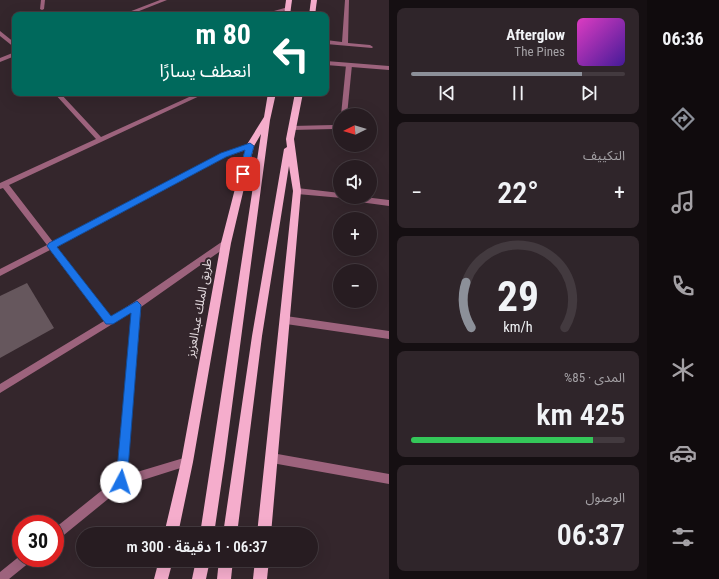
<!DOCTYPE html>
<html lang="ar">
<head>
<meta charset="utf-8">
<style>
  :root { --surface:#271c21; --page:#2f252a; --text:#f1f3f6; --muted:#a4a1a5; --line:#433a3f; --accent:#8c9099 }
  body { margin:0; font-family:"Roboto Condensed","Noto Sans Arabic",sans-serif; background:var(--page); color:var(--text); direction:rtl; height:100vh; display:flex; flex-direction:column; font-size:15px; white-space:nowrap }
  * { box-sizing:border-box; margin:0 }
  p { font-size:13px; color:var(--muted) }
  .icon { flex:none; width:22px; height:22px; fill:none; stroke:currentColor; stroke-width:2; stroke-linecap:round; stroke-linejoin:round }
  .map { position:relative; flex:1; overflow:hidden; direction:ltr }
  .details { display:flex; flex-direction:column; gap:8px; padding:8px; background:#150f12; width:258px }
  .details>* { flex:none }
  .top-card { position:absolute; left:12px; top:12px; width:317px; height:84px; border-radius:8px; box-shadow:0 4px 16px #0002,0 0 0 1px var(--line); direction:rtl; background:#00695c; color:#fff; overflow:hidden }
  .needle { width:26px; rotate:265deg }
  .fabs { position:absolute; left:333px; top:108px; display:grid; gap:8px }
  .fabs a { display:grid; place-items:center; width:44px; height:44px; border-radius:50%; background:var(--surface); box-shadow:0 4px 16px #0002,0 0 0 1px var(--line); font-size:20px }
  .speed { position:absolute; left:12px; top:515px; display:flex; gap:8px; font-size:20px; font-weight:700; text-align:center }
  .speed>* { display:grid; place-content:center; width:52px; height:52px; border-radius:50%; background:var(--surface); box-shadow:0 4px 16px #0002,0 0 0 1px var(--line); line-height:1 }
  .speed .limit { border:6px solid #d22; background:#fff; color:#111 }
  .pin { position:absolute; display:grid; place-items:center; width:34px; height:34px; color:#fff; margin:-17px; border-radius:8px; box-shadow:0 2px 6px #0006 }
  .me { position:absolute; width:44px; margin:-22px; rotate:5deg; stroke-linejoin:round; filter:drop-shadow(0 0 3px #0008) }
  .turn { display:flex; align-items:center; gap:14px; height:84px; padding:0 12px; font-size:18px }
  .turn .icon { width:52px; height:52px; stroke-width:2.5 }
  .turn b { display:block; font-size:28px; line-height:34px }
  .big { font-size:30px; font-weight:600; line-height:1.1 }
  .details .card { flex:1; display:flex; flex-direction:column; justify-content:center; gap:6px; min-width:0; padding:0 14px; border-radius:8px; background:var(--page) }
  .details .dial { align-items:center; gap:0 }
  .dial svg { height:104px; overflow:visible; fill:none; stroke:var(--line); stroke-width:7; stroke-linecap:round; text-anchor:middle }
  .dial text { fill:var(--text); stroke:none }
  .song { display:flex; align-items:center; gap:12px }
  .cover { width:48px; height:48px; border-radius:6px; background:linear-gradient(135deg,hsl(310 70% 55%),hsl(260 70% 35%)) }
  .played { height:4px; border-radius:2px; background:linear-gradient(90deg,var(--accent) 80%,var(--line) 80%) }
  .keys { display:flex; justify-content:space-around; direction:ltr }
  .heat { display:flex; justify-content:space-between; align-items:center; font-size:22px; direction:ltr }
  .charge { height:6px; border-radius:3px; background:linear-gradient(90deg,#34c759 85%,var(--line) 0) }
  .trip { position:absolute; left:76px; top:527px; width:242px; height:40px; border-radius:20px; background:var(--surface); box-shadow:0 4px 16px #0002,0 0 0 1px var(--line); font-weight:600; line-height:40px; text-align:center; direction:rtl }
  main { display:flex; flex:1; min-height:0 }
  .menu { display:flex; flex-direction:column; width:72px; justify-content:space-around; align-items:center; background:#100b0d; color:var(--muted) }
  .menu .icon { width:28px; height:28px }
  .menu .on { color:var(--accent) }
  .menu b { font-size:18px; color:var(--text) }
  .map>svg:first-child { display:block }
  .building { fill:#66575d }
  .lines { fill:none; stroke-linecap:round; stroke-linejoin:round }
  .lane { fill:#9d637d; fill-rule:evenodd }
  .street { fill:#9d637d; fill-rule:evenodd }
  .primary { fill:#f5adcc; fill-rule:evenodd }
  .route { fill:#1a73e8; stroke:#114b97 }
  .labels { text-anchor:middle; dominant-baseline:central; stroke-width:4; stroke-linejoin:round; paint-order:stroke }
  .street-label { font-size:12px; fill:#e6dde1; stroke:#34262c }
</style>
</head>
<body>
<main>
<nav class="menu">
<b>06:36</b>
<svg class="icon on" aria-label="directions" viewBox="0 0 24 24"><path d="M12 3l9 9-9 9-9-9zM9 14v-3h6M13 9l2 2-2 2"/></svg>
<svg class="icon" aria-label="music" viewBox="0 0 24 24"><path d="M9 18V5l10-2v13"/><circle cx="6" cy="18" r="3"/><circle cx="16" cy="16" r="3"/></svg>
<svg class="icon" aria-label="phone" viewBox="0 0 24 24"><path d="M5 4h4l2 5-3 2q2 4 5 5l2-3 5 2v4C11 20 4 13 5 4z"/></svg>
<svg class="icon" aria-label="climate" viewBox="0 0 24 24"><path d="M12 3v18M4 7l16 10M4 17L20 7"/></svg>
<svg class="icon" aria-label="car" viewBox="0 0 24 24"><path d="M5 17H2v-5l4-1 3-4h7l3 4 3 1v5h-3M9 17h6M6 11h13"/><circle cx="7" cy="17" r="2"/><circle cx="17" cy="17" r="2"/></svg>
<svg class="icon" aria-label="filters" viewBox="0 0 24 24"><path d="M4 7h16M4 17h16"/><circle cx="9" cy="7" r="2"/><circle cx="15" cy="17" r="2"/></svg>
</nav>
<section class="details">
<div class="card">
<div class="song"><i class="cover"></i><div><b>Afterglow</b><p>The Pines</p></div></div>
<div class="played"></div>
<div class="keys"><svg class="icon" aria-label="previous" viewBox="0 0 24 24"><path d="M18 5L8 12l10 7zM5 5v14"/></svg><svg class="icon" aria-label="pause" viewBox="0 0 24 24"><path d="M8 5v14M16 5v14"/></svg><svg class="icon" aria-label="next" viewBox="0 0 24 24"><path d="M6 5l10 7-10 7zM19 5v14"/></svg></div>
</div>
<div class="card"><p>التكييف</p>
<div class="heat"><a>−</a><b class="big">22°</b><a>+</a></div>
</div>
<div class="card dial"><svg viewBox="0 0 100 80">
<path d="M14 69A42 42 0 1 1 86 69"/>
<path d="M14 69A42 42 0 0 1 10 34" stroke="#8c9099"/>
<text x="50" y="56" font-size="32" font-weight="700">29</text>
<text x="50" y="72" font-size="11">km/h</text>
</svg></div>
<div class="card"><p>المدى · 85%</p><b class="big">425 km</b><div class="charge"></div></div>
<div class="card"><p>الوصول</p><b class="big">06:37</b></div>
</section>
<div class="map">
<svg width="389" height="579" viewBox="0 0 389 579">
  <rect width="100%" height="100%" fill="#34262c"/>
  <path class="building" d="M 27,283 L 54,328 L 0,358 L 0,296 Z"/>
  <g class="lines">
    <g class="lane">
      <path d="M 41,0 L 45,0 L 44,9 L 42,10 L 40,9 Z"/>
      <path d="M 345,0 L 349,0 L 348,43 L 370,45 L 373,47 L 372,48 L 326,44 L 326,40 L 342,42 Z"/>
      <path d="M 0,31 L 15,43 L 15,48 L 0,36 Z"/>
      <path d="M 349,63 L 352,65 L 347,115 L 341,115 L 346,65 Z"/>
      <path d="M 340,122 L 340,127 L 334,129 L 292,130 L 289,128 L 292,126 L 333,125 Z"/>
      <path d="M 272,453 L 389,474 L 389,484 L 272,463 L 269,461 L 267,458 L 269,455 Z"/>
    </g>
    <g class="street">
      <path d="M 160,0 L 167,0 L 129,15 L 121,15 Z"/>
      <path d="M 288,7 L 290,8 L 290,9 L 269,15 L 260,15 Z"/>
      <path d="M 15,52 L 15,56 L 0,62 L 0,58 Z"/>
      <path d="M 326,61 L 389,66 L 389,70 L 326,65 Z"/>
      <path d="M 54,93 L 60,93 L 101,137 L 198,93 L 206,93 L 9,185 L 53,242 L 222,153 L 250,144 L 253,146 L 252,148 L 226,157 L 57,247 L 111,317 L 134,302 L 223,241 L 226,240 L 230,243 L 229,245 L 141,307 L 127,475 L 187,457 L 190,459 L 192,462 L 190,465 L 124,486 L 59,539 L 55,540 L 55,528 L 116,479 L 132,312 L 0,393 L 0,384 L 104,321 L 50,250 L 0,276 L 0,269 L 47,245 L 3,188 L 0,189 L 0,183 L 96,139 Z"/>
      <path d="M 297,188 L 340,193 L 340,197 L 364,197 L 389,200 L 389,206 L 345,200 L 342,198 L 297,194 L 294,191 Z"/>
      <path d="M 286,316 L 389,331 L 389,339 L 286,324 L 283,323 L 282,320 L 283,317 Z"/>
      <path d="M 21,555 L 21,558 L 31,558 L 30,562 L 9,579 L 0,579 L 0,572 Z"/>
    </g>
    <g class="primary">
      <path d="M 286,0 L 292,0 L 290,15 L 284,15 Z"/>
      <path d="M 311,0 L 317,0 L 315,15 L 309,15 Z"/>
      <path d="M 268,93 L 276,93 L 270,120 L 225,459 L 214,534 L 200,534 L 261,134 L 254,146 L 231,243 L 193,462 L 178,534 L 164,534 L 181,462 L 221,243 L 246,146 L 264,117 Z"/>
      <path d="M 295,93 L 303,93 L 294,139 L 301,191 L 271,534 L 257,534 L 293,191 L 289,166 L 262,336 L 237,534 L 223,534 L 252,336 L 284,149 L 287,147 L 286,139 Z"/>
      <path d="M 159,560 L 173,560 L 168,579 L 154,579 Z"/>
      <path d="M 196,560 L 210,560 L 206,579 L 192,579 Z"/>
      <path d="M 219,560 L 233,560 L 231,579 L 217,579 Z"/>
      <path d="M 255,560 L 269,560 L 267,579 L 253,579 Z"/>
    </g>
  </g>
  <path class="route" d="M 250,143 L 254,146 L 246,175 L 240,175 L 239,174 L 245,150 L 226,157 L 57,247 L 111,316 L 137,301 L 141,305 L 127,482 L 125,486 L 121,488 L 117,486 L 116,482 L 131,313 L 113,324 L 106,324 L 47,246 L 49,243 L 221,153 Z"/>
  <g class="labels">
    <g class="street-label">
      <text transform="translate(199 308) rotate(-80)">طريق الملك عبدالعزيز</text>
    </g>
  </g>
</svg>
<div class="fabs">
<a><svg class="needle" viewBox="-14 -14 28 28"><path d="M0-13l5 13h-10z" fill="#e53935"/><path d="M0 13l5-13h-10z" fill="#a4a1a5"/></svg></a>
<a><svg class="icon" aria-label="sound" viewBox="0 0 24 24"><path d="M4 9h4l5-4v14l-5-4H4zM17 9q2 3 0 6"/></svg></a>
<a>+</a>
<a>−</a>
</div>
<div class="speed"><div class="limit">30</div></div>
<div class="pin" style="left:243px;top:174px;background:#d93025"><svg class="icon" aria-label="arrive" viewBox="0 0 24 24"><path d="M6 21V4h12l-3 4 3 4H6"/></svg></div>
<svg class="me" style="left:121px;top:482px" viewBox="-20 -20 40 40"><circle r="19" fill="#fff"/><path d="M0-13L10 11 0 6-10 11z" fill="#1a73e8"/></svg>
<div class="trip">06:37 · 1 دقيقة · 300 m</div>
<div class="top-card">
<div class="turn"><svg class="icon" aria-label="left" viewBox="0 0 24 24"><path d="M17 20v-9H6M10 6l-5 5 5 5"/></svg><div><b>80 m</b>انعطف يسارًا</div></div>
</div>
</div>
</main>
</body>
</html>
